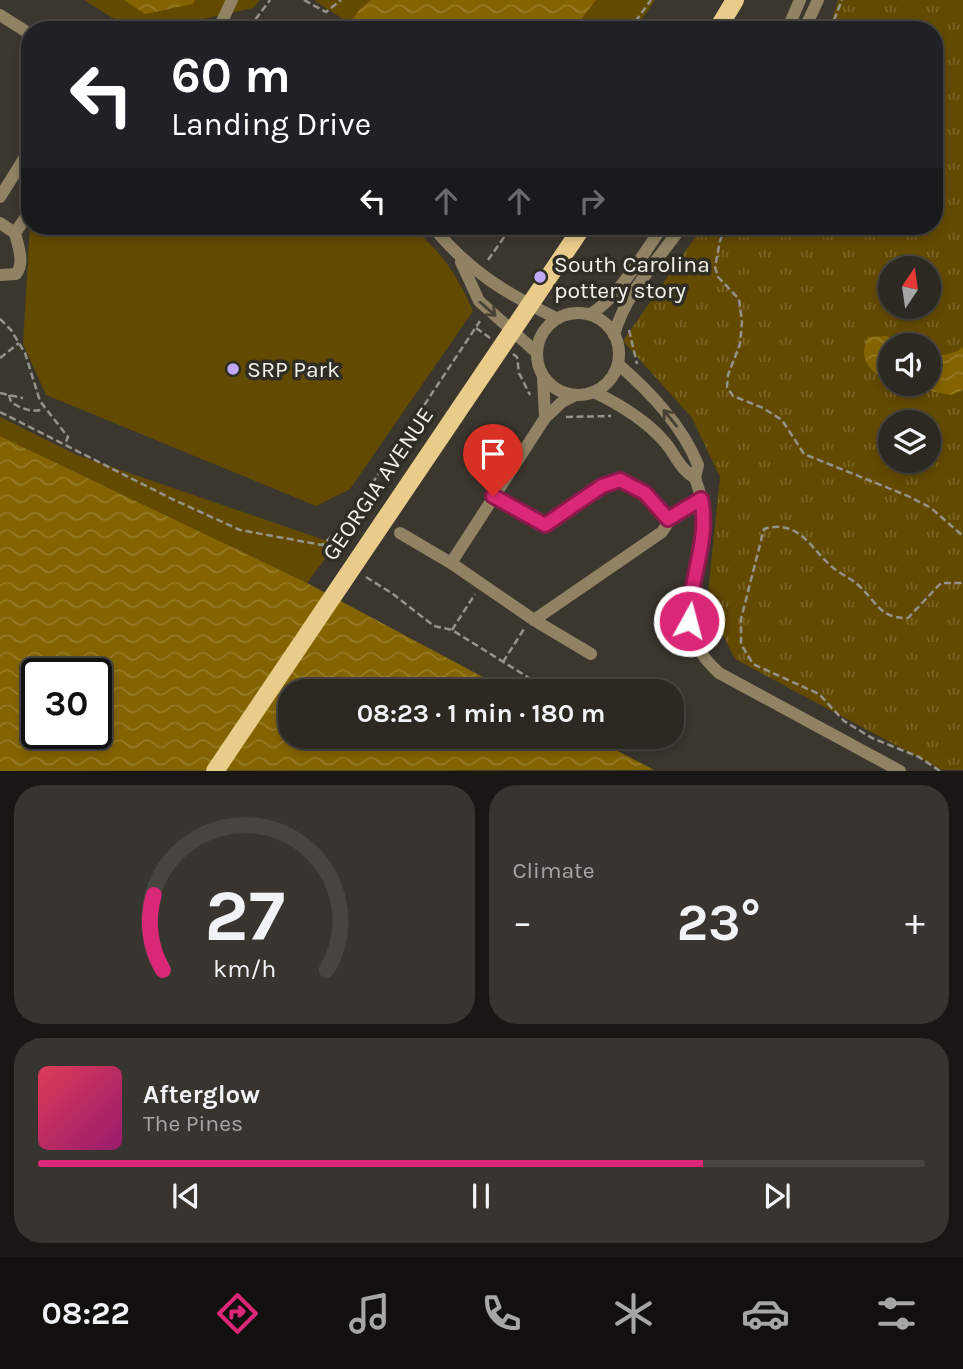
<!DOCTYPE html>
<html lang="en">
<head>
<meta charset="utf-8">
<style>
  :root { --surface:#2c2923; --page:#383530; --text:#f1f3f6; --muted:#a6a6a6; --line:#484541; --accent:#db2777 }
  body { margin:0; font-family:Karla,sans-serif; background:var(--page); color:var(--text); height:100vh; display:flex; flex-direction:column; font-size:26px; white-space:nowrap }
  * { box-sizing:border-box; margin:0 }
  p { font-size:23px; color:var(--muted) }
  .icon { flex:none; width:38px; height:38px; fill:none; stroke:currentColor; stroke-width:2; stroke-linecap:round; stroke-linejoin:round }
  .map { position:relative; height:771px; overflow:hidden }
  .sheet { display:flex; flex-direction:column; gap:14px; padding:14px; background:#181713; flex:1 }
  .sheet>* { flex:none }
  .banner { position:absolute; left:21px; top:21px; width:922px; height:214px; border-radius:28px; box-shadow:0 4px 10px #0003,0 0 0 2px var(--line); background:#202124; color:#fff; overflow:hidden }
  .needle { width:46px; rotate:13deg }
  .tools { position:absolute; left:878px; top:256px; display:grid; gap:14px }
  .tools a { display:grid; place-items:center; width:63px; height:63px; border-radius:50%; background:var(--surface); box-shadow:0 4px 10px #0003,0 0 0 2px var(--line); font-size:35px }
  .speed { position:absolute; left:21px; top:658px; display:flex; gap:14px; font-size:35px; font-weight:700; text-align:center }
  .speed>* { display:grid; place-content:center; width:91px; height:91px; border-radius:50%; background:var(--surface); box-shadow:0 4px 10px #0003,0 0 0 2px var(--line); line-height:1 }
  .speed .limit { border:4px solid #111; border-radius:10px; background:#fff; color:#111 }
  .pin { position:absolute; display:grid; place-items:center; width:60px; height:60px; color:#fff; margin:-72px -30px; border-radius:50% 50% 50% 0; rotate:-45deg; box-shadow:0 0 7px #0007 }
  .pin .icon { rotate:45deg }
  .me { position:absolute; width:77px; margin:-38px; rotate:7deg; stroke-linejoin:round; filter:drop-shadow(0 0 5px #0008) }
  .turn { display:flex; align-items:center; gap:24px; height:147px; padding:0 35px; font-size:32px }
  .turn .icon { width:91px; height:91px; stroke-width:2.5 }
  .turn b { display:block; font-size:49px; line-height:60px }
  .lanes { display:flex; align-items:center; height:66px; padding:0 35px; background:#0003; justify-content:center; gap:35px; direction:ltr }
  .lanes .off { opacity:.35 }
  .big { font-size:52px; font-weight:700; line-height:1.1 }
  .sheet .tile { flex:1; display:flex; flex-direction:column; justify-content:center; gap:10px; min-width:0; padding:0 24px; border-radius:28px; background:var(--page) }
  .sheet .dial { align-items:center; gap:0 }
  .dial svg { height:182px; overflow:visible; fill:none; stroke:var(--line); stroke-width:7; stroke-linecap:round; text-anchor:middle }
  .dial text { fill:var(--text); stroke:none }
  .song { display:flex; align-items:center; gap:21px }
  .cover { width:84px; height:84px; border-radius:10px; background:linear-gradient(135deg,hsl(350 70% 55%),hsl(320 70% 35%)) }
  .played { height:7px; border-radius:4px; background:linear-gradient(90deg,var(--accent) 75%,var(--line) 75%) }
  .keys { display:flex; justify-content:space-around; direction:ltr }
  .heat { display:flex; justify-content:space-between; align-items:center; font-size:38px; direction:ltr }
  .sheet .tiles { flex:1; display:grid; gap:14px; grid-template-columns:1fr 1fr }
  .tile:last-child { grid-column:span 2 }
  .trip { position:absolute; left:278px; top:679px; width:406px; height:70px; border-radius:28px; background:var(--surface); box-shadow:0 4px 10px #0003,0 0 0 2px var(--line); font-weight:700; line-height:70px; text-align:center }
  .menu { display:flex; height:112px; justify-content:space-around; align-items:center; background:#12100e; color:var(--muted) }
  .menu .icon { width:49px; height:49px }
  .menu .current { color:var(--accent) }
  .menu b { font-size:32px; color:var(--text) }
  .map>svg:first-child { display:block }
  .grass { fill:url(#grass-tufts); fill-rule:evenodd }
  .green { fill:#634a01 }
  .water { fill:url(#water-waves); fill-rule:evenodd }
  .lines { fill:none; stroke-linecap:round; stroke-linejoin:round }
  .path { stroke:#95928b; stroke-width:2.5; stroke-dasharray:7 3.5; stroke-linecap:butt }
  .street { stroke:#908263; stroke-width:12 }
  .primary { stroke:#e9cc8a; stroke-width:18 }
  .primary-bridge { stroke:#e9cc8a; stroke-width:18 }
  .oneway { stroke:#484234 }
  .route-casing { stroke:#8e194d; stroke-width:18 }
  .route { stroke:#db2777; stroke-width:12 }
  .poi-dot { fill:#bea9f5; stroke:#302d25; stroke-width:2.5 }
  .labels { text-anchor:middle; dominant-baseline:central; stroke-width:7; stroke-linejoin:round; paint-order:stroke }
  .poi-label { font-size:23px; fill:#f4f2ed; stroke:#302d25; text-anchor:start }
  .street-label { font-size:23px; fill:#f4f2ed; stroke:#302d25 }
</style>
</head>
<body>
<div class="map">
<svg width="963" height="771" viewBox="0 0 963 771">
  <defs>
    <pattern id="grass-tufts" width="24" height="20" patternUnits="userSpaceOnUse" patternTransform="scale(1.75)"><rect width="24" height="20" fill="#634a01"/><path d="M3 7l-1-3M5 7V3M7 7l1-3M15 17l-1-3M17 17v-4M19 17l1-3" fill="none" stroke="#7a6526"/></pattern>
    <pattern id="water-waves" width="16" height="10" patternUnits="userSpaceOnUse" patternTransform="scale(1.75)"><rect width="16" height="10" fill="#846401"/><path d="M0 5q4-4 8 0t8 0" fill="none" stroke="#967b26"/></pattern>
  </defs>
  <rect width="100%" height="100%" fill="#3b372f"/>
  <path class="grass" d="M 838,0 L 963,0 L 963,770 L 942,770 L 735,659 L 707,604 L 720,477 L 692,418 L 623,341 L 703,226 L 934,226 L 934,30 L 829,30 ZM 891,268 L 929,268 L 929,306 L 891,306 ZM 891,345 L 929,345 L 929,383 L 891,383 ZM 891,422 L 929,422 L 929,460 L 891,460 Z"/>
  <g class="green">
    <path d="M 84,0 L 260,0 L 253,8 L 154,30 L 132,30 Z"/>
    <path d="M 314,0 L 655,0 L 635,30 L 359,30 Z"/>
    <path d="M 30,226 L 409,226 C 439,247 459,278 473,311 L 350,489 L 316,506 L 46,395 L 23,344 Z"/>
    <path d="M 0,417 L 77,455 L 336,544 L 307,583 L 0,436 Z"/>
  </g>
  <g class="water">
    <path d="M 124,0 L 195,0 L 193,4 L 145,14 Z"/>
    <path d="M 371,0 L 596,0 L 582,18 L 567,30 L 346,30 L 359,10 Z"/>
    <path d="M 887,336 L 906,345 L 891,345 L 891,383 C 871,372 857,361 868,337 Z"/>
    <path d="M 963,347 L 963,390 L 951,395 L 891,383 L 929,383 L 929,355 C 940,356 954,355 963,347 Z"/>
    <path d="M 0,436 L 307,583 L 509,691 L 290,691 L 290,737 L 591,737 L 654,770 L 0,771 ZM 37,674 L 96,674 L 96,733 L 37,733 Z"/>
  </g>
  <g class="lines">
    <g class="path">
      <path d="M 304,0 L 326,12 L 341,0"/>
      <path d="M 240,23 L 249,28 L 270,0"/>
      <path d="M 629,30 L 651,0"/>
      <path d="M 830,30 L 842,0"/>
      <path d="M 726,226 L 720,241 L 715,267 L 718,277 L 739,299 L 742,322 L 740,344 L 728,375 L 727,387 L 733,396 L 763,408 L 782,420 L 804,454 L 908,496 L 931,508 L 963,536"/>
      <path d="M 488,260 L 512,226"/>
      <path d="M 0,319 L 11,330 L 25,353 L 40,401 L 68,437 L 65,444"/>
      <path d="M 476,328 L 490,338"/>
      <path d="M 629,330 L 637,364"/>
      <path d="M 513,354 L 517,357 L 519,373 L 530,395"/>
      <path d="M 0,358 L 19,343"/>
      <path d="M 0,393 L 23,398"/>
      <path d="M 9,395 L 11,402 C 21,409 33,413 44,409"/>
      <path d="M 0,412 L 172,499 L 240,530 L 322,545 L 346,523 L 480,321"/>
      <path d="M 566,417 L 611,416"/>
      <path d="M 323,546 L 339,560"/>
      <path d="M 366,577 L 393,594 L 434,626 L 452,630 L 534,681"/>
      <path d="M 452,630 L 475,594"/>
      <path d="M 503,662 L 524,629"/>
      <path d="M 940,771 L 919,757 L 872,738 L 844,721 L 819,694 L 753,664 L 741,644 L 741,619 L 764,529 C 798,519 809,546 830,565 C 838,573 849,577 857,584 C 876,600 879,619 908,618 L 941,583 L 963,583"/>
    </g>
    <g class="street">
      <path d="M 0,15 L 30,34"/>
      <path d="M 218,30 L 232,0"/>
      <path d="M 787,30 L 800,0"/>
      <path d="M 804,30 L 818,0"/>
      <path d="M 0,197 L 30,149"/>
      <path d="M 0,223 L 15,233"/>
      <path d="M 432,226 C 470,272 504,292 556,318"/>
      <path d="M 15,233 L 30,211"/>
      <path d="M 461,262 L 479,301 L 536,352"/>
      <path d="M 0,275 L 16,274 C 25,263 18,246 15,233"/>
      <circle cx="578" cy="354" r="41"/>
      <path d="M 590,314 C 616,301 645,251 663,226"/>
      <path d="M 614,335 C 625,294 658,260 682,226"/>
      <path d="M 618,364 C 650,392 682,425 698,465 L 695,478"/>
      <path d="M 543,377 L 545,418"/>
      <path d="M 594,392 C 619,404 644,419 663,440 C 675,453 679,469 695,478"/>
      <path d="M 576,395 L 562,402 L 545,418 L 451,563 L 534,620 L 591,654"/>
      <path d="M 695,478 C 702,497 706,516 704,537 C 698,592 669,628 719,673 L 900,771"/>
      <path d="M 493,496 L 545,525 L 602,486 L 620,480 L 645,493 L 668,519"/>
      <path d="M 400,533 L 451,563"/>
      <path d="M 534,620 L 662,532 L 673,515 L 701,499"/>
    </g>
    <path class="primary" d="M 717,30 L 735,0"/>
    <path class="primary-bridge" d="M 215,771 L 583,226"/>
  </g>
  <defs><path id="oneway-shaft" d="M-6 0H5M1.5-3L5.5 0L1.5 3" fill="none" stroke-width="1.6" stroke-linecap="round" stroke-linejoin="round" transform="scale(1.75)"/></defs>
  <g class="oneway">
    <use href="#oneway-shaft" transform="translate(488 309) rotate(41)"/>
    <use href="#oneway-shaft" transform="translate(670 418) rotate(-129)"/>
  </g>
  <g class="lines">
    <g class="route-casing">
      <path id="route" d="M 493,496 L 545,525 L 602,486 L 620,480 L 645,493 L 668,519 L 701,499 C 710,541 689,579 689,621"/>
    </g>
    <use href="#route" class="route"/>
  </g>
  <g class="poi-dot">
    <circle cx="540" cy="277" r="7"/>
    <circle cx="233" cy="369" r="7"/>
  </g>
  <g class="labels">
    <g class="poi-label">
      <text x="554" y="264">South Carolina<tspan x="554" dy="26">pottery story</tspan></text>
      <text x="247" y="369">SRP Park</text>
    </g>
    <g class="street-label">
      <text transform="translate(378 484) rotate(-56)">GEORGIA AVENUE</text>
    </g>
  </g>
</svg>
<div class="tools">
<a><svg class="needle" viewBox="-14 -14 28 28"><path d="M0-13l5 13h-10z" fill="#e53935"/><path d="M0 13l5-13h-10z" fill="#a6a6a6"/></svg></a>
<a><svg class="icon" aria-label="sound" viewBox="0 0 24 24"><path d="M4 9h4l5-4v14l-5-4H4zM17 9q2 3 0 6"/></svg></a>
<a><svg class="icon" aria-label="layers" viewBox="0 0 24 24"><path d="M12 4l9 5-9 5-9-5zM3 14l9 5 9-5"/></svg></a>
</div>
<div class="speed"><div class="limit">30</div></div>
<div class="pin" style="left:493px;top:496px;background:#d93025"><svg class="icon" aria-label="arrive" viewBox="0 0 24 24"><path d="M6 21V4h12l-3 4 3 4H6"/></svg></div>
<svg class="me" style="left:689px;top:621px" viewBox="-20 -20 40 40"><circle r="17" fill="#db2777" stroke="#fff" stroke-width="3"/><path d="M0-11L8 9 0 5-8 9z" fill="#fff"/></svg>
<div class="trip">08:23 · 1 min · 180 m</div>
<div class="banner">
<div class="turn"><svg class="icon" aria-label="left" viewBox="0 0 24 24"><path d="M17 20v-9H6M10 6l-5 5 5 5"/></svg><div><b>60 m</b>Landing Drive</div></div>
<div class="lanes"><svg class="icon" aria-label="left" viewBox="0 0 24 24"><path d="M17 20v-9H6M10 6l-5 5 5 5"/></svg><svg class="icon off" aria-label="ahead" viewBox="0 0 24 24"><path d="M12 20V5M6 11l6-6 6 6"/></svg><svg class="icon off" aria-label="ahead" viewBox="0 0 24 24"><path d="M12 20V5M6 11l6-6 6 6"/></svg><svg class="icon off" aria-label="right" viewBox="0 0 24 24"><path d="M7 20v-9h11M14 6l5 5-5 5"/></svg></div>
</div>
</div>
<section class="sheet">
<div class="tiles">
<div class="tile dial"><svg viewBox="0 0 100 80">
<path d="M14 69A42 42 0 1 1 86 69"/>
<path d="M14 69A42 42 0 0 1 10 36" stroke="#db2777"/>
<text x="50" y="56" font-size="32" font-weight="700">27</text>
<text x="50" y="72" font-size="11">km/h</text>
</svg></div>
<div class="tile"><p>Climate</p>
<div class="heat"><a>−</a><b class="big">23°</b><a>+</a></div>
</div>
<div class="tile">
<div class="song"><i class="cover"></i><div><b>Afterglow</b><p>The Pines</p></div></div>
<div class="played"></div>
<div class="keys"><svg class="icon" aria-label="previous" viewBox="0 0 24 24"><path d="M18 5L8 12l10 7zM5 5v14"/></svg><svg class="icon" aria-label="pause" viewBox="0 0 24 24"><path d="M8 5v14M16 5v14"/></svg><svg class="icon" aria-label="next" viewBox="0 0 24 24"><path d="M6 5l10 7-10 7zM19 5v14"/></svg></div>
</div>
</div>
</section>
<nav class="menu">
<b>08:22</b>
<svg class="icon current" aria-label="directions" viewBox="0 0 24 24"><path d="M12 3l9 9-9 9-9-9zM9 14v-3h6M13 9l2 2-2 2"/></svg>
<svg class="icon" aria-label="music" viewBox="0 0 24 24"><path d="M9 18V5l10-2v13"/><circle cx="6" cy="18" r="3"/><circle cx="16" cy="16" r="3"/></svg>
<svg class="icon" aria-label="phone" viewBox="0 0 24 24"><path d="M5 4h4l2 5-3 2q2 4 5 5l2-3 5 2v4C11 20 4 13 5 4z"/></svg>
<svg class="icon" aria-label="climate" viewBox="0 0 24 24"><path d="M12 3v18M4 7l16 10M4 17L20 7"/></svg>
<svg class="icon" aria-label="car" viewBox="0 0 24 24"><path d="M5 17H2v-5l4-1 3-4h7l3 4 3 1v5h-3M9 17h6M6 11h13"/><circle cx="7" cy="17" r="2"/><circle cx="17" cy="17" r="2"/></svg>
<svg class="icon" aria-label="filters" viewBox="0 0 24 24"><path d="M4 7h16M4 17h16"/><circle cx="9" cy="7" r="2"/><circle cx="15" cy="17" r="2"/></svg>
</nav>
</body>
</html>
